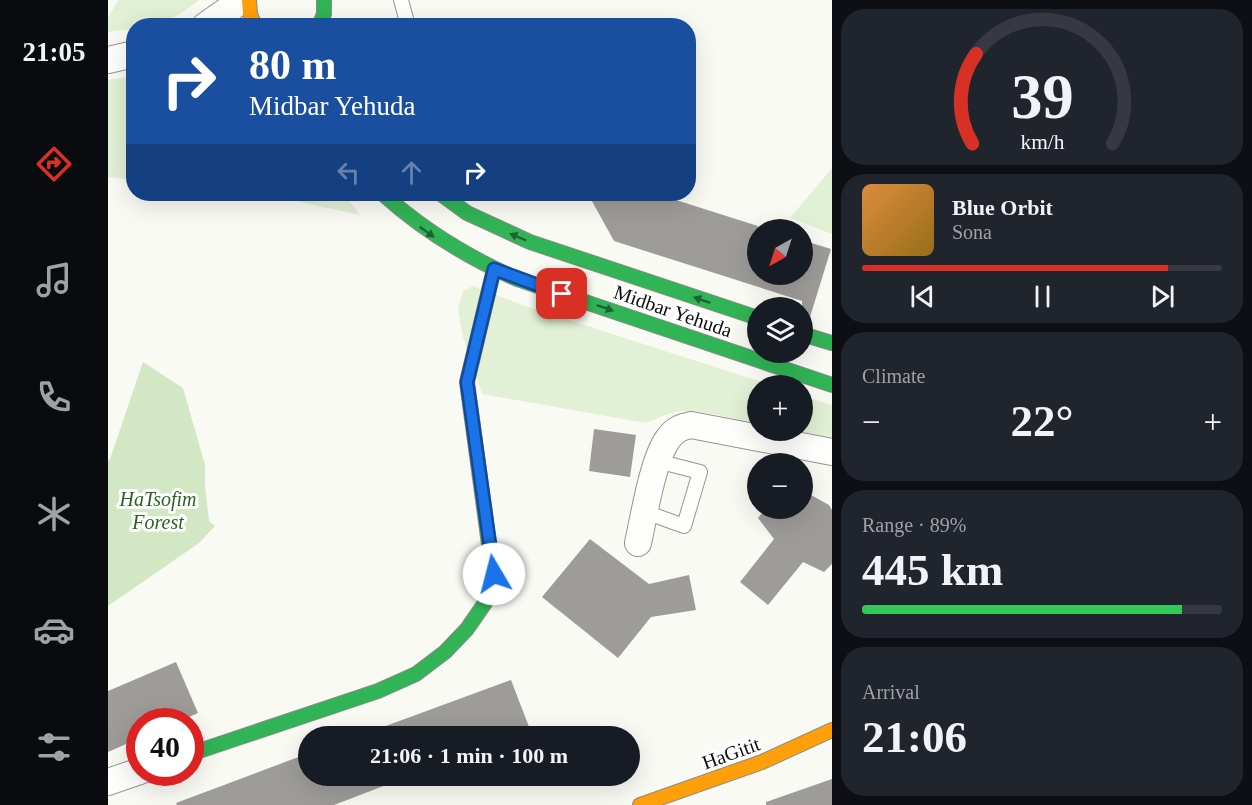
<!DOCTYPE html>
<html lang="en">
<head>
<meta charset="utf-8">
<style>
  :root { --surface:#171b24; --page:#20242c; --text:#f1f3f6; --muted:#9ea1a6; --line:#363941; --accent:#d93025 }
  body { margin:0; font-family:"Times New Roman",serif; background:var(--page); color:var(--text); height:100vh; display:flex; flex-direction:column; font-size:22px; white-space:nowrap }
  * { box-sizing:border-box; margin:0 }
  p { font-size:20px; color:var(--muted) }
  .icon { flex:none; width:33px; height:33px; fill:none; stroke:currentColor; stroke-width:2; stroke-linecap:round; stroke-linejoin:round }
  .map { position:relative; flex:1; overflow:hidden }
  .side { display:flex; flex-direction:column; gap:9px; padding:9px; background:#0d0f14; width:420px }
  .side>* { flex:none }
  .top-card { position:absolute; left:18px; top:18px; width:570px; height:183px; border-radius:24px; box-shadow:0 6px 24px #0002; background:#1a4fa0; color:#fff; overflow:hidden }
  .needle { width:39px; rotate:219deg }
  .buttons { position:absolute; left:639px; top:219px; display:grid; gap:12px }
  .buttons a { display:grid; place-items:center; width:66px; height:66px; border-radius:50%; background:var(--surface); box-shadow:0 6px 24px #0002; font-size:30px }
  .speed { position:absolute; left:18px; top:708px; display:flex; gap:12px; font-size:30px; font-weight:700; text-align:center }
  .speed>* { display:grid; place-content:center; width:78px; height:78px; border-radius:50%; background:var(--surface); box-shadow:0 6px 24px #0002; line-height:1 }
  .speed .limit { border:9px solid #d22; background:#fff; color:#111 }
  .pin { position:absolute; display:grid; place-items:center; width:51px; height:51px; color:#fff; margin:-26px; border-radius:12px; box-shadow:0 3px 9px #0006 }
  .me { position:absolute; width:66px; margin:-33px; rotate:352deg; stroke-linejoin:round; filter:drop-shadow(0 0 4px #0008) }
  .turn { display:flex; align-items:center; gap:21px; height:126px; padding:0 24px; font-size:27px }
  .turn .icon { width:78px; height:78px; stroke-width:2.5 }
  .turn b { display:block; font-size:42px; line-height:51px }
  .lanes { display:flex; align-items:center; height:57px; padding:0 24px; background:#0003; justify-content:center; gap:30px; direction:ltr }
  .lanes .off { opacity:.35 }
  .big { font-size:45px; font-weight:700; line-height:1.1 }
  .side .card { flex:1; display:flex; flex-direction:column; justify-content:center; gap:9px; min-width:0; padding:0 21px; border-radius:24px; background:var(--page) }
  .side .dial { align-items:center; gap:0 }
  .dial svg { height:156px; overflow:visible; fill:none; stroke:var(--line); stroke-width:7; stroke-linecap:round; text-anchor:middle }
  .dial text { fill:var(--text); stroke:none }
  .song { display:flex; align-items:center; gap:18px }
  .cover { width:72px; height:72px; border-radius:9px; background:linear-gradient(135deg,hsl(30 70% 55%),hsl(40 70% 35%)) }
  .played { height:6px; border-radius:3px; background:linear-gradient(90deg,var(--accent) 85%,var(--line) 85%) }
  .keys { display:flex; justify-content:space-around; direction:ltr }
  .heat { display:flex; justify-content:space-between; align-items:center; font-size:33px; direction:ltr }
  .charge { height:9px; border-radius:4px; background:linear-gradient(90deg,#34c759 89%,var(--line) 0) }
  .trip { position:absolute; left:190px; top:726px; width:342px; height:60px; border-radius:30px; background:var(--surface); box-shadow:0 6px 24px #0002; font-weight:700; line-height:60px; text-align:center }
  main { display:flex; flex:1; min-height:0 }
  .menu { display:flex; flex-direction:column; width:108px; justify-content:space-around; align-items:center; background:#090b0e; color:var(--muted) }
  .menu .icon { width:42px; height:42px }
  .menu .selected { color:var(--accent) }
  .menu b { font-size:27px; color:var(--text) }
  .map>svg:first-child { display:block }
  .green { fill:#e2f0d5 }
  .forest { fill:#d2e7c3 }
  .building { fill:#9e9c99 }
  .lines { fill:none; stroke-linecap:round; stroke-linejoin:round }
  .lane-casing { stroke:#949492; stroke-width:16 }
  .street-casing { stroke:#949492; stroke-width:28 }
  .fast-casing { stroke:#8b8b88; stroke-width:16 }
  .slow-casing { stroke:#8b8b88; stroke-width:16 }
  .lane { stroke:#fefefd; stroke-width:14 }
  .street { stroke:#fefefd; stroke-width:26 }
  .fast { stroke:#30b455; stroke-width:14 }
  .slow { stroke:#ff9f0a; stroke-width:14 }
  .oneway { fill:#1f6132 }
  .route-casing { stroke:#114b97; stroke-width:15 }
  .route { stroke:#1a73e8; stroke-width:10 }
  .labels { text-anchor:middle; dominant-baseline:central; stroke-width:6; stroke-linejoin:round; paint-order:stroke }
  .street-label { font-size:20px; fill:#0e0e0e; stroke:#fff }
  .park-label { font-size:20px; font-style:italic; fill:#296321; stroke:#fff }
</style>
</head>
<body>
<main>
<nav class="menu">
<b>21:05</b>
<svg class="icon selected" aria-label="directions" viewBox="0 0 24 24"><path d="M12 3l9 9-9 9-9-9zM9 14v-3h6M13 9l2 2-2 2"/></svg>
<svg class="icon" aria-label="music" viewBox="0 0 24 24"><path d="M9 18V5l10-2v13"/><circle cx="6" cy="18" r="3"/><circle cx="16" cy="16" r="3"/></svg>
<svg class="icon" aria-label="phone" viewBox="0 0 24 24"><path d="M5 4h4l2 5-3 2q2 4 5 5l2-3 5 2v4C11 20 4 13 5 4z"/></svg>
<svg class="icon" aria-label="climate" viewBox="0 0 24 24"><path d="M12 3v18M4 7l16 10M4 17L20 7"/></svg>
<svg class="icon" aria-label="car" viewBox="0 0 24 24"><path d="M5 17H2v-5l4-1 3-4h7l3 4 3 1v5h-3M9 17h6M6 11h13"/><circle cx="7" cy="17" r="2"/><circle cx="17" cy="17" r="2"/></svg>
<svg class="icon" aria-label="filters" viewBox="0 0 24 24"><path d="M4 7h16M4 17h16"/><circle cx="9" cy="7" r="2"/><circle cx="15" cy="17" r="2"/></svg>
</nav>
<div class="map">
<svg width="724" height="805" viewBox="0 0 724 805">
  <rect width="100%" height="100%" fill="#fafaf4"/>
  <g class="green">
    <path d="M 10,0 L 91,0 L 72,14 L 49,25 L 26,26 L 25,29 L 0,32 L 0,18 Z"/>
    <path d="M 25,76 L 25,180 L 0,177 L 0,80 Z"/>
    <path d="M 724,168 L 724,234 L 682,218 Z"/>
    <path d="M 146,194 L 236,194 L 252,215 L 164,196 Z"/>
    <path d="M 365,286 L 417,306 L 663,385 L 650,386 L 649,425 C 625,419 599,410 574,411 C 562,412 550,418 538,423 L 374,394 L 355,337 L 350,309 L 355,291 Z"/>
    <path d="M 695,396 L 724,405 L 724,441 L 676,431 L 694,430 Z"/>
  </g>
  <path class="forest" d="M 35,362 L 75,388 L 97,465 L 97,485 L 101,521 L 107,526 L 91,543 L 0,606 L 0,461 L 2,459 Z"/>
  <g class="building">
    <path d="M 480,194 L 549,194 L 650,226 L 650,274 L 694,274 L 694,240 L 723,249 L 702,317 L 694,316 L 694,301 L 506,241 Z"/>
    <path d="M 486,429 L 528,435 L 522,477 L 481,471 Z"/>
    <path d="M 694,490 L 721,505 L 724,510 L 724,564 L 716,572 L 695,562 L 660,605 L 632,582 L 666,539 L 650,518 L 658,508 L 694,508 Z"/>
    <path d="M 482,539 L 541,584 L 581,575 L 588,610 L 543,617 L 510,658 L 434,597 Z"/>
    <path d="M 68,662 L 90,713 L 70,722 L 32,722 L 32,738 L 0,752 L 0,691 Z"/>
    <path d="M 403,680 L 423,732 L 413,736 L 256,736 L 256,734 Z"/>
    <path d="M 201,753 L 201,776 L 298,776 L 299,777 L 226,805 L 69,805 L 68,803 Z"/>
    <path d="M 724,779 L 724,805 L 658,805 L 658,802 Z"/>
  </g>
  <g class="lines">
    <g class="lane-casing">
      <g id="lane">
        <path d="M 293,0 L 300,26"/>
        <path d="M 537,512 L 576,526 L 592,472 L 549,461"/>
      </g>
    </g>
    <g class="street-casing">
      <g id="street">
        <path d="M 97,26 L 134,0"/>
        <path d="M 0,60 L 26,54"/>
        <path d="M 530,543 C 536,516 545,459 560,439 C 566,430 573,427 583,425 L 724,452"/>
        <path d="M 0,782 L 32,771"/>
      </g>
    </g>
    <g class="fast-casing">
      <g id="fast">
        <path d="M 211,26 L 216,14 L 216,0"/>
        <path d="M 275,194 C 316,231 359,257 409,279 L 724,385"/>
        <path d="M 333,194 L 359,213 L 422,242 L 650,318"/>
        <path d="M 694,334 L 724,343"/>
        <path d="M 82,754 L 270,691 L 308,674 L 337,652 L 359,629 L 379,600 L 385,574 L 359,382 L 386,269"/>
      </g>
    </g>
    <g class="slow-casing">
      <g id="slow">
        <path d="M 141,0 L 142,14 L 147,26"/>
        <path d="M 532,805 L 654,762 L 724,730"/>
      </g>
    </g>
    <use href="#lane" class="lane"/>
    <use href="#street" class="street"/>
    <use href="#fast" class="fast"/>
    <use href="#slow" class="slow"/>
  </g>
  <defs><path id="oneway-solid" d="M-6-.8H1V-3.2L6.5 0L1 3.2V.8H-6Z" transform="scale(1.5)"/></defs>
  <g class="oneway">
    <use href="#oneway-solid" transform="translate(319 232) rotate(36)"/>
    <use href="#oneway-solid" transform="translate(410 237) rotate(-157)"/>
    <use href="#oneway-solid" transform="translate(594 300) rotate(-161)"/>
    <use href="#oneway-solid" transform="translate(497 308) rotate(19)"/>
  </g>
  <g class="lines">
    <g class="route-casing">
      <path id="route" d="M 386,574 L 359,382 L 386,269 L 454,294"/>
    </g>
    <use href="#route" class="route"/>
  </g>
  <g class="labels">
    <g class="street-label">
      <text transform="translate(565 311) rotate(19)">Midbar Yehuda</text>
      <text transform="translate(623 753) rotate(-20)">HaGitit</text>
    </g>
    <g class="park-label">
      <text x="50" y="499">HaTsofim<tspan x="50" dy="23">Forest</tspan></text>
    </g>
  </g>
</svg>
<div class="buttons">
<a><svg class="needle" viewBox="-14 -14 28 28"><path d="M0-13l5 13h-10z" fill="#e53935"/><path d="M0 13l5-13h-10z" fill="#9ea1a6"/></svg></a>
<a><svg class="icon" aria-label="layers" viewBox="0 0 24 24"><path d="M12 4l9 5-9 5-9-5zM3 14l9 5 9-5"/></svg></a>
<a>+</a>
<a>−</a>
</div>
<div class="speed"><div class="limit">40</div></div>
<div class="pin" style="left:454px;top:294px;background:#d93025"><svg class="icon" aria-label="arrive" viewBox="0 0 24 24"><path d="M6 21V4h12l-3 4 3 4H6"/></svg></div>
<svg class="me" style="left:386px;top:574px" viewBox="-20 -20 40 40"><circle r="19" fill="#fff"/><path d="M0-13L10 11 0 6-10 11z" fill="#1a73e8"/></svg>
<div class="trip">21:06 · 1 min · 100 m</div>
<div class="top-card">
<div class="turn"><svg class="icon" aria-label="right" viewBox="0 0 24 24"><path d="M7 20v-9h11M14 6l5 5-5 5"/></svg><div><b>80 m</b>Midbar Yehuda</div></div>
<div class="lanes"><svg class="icon off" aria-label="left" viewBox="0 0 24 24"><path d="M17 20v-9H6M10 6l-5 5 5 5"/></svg><svg class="icon off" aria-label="ahead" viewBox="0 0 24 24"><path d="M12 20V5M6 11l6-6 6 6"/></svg><svg class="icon" aria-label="right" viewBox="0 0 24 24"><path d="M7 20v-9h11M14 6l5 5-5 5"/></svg></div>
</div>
</div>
<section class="side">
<div class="card dial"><svg viewBox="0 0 100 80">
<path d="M14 69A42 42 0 1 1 86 69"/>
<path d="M14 69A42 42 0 0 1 16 23" stroke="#d93025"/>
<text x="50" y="56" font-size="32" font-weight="700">39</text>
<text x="50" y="72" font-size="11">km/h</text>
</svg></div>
<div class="card">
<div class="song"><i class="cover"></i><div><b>Blue Orbit</b><p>Sona</p></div></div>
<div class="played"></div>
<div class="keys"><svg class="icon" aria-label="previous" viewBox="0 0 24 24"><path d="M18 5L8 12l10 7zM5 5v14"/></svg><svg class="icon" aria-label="pause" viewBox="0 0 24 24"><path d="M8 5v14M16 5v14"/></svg><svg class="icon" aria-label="next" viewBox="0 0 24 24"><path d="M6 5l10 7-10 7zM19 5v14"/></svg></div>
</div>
<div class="card"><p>Climate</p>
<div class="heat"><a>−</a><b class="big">22°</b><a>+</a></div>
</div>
<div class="card"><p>Range · 89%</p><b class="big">445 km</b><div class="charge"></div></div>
<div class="card"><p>Arrival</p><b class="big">21:06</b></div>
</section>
</main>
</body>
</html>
